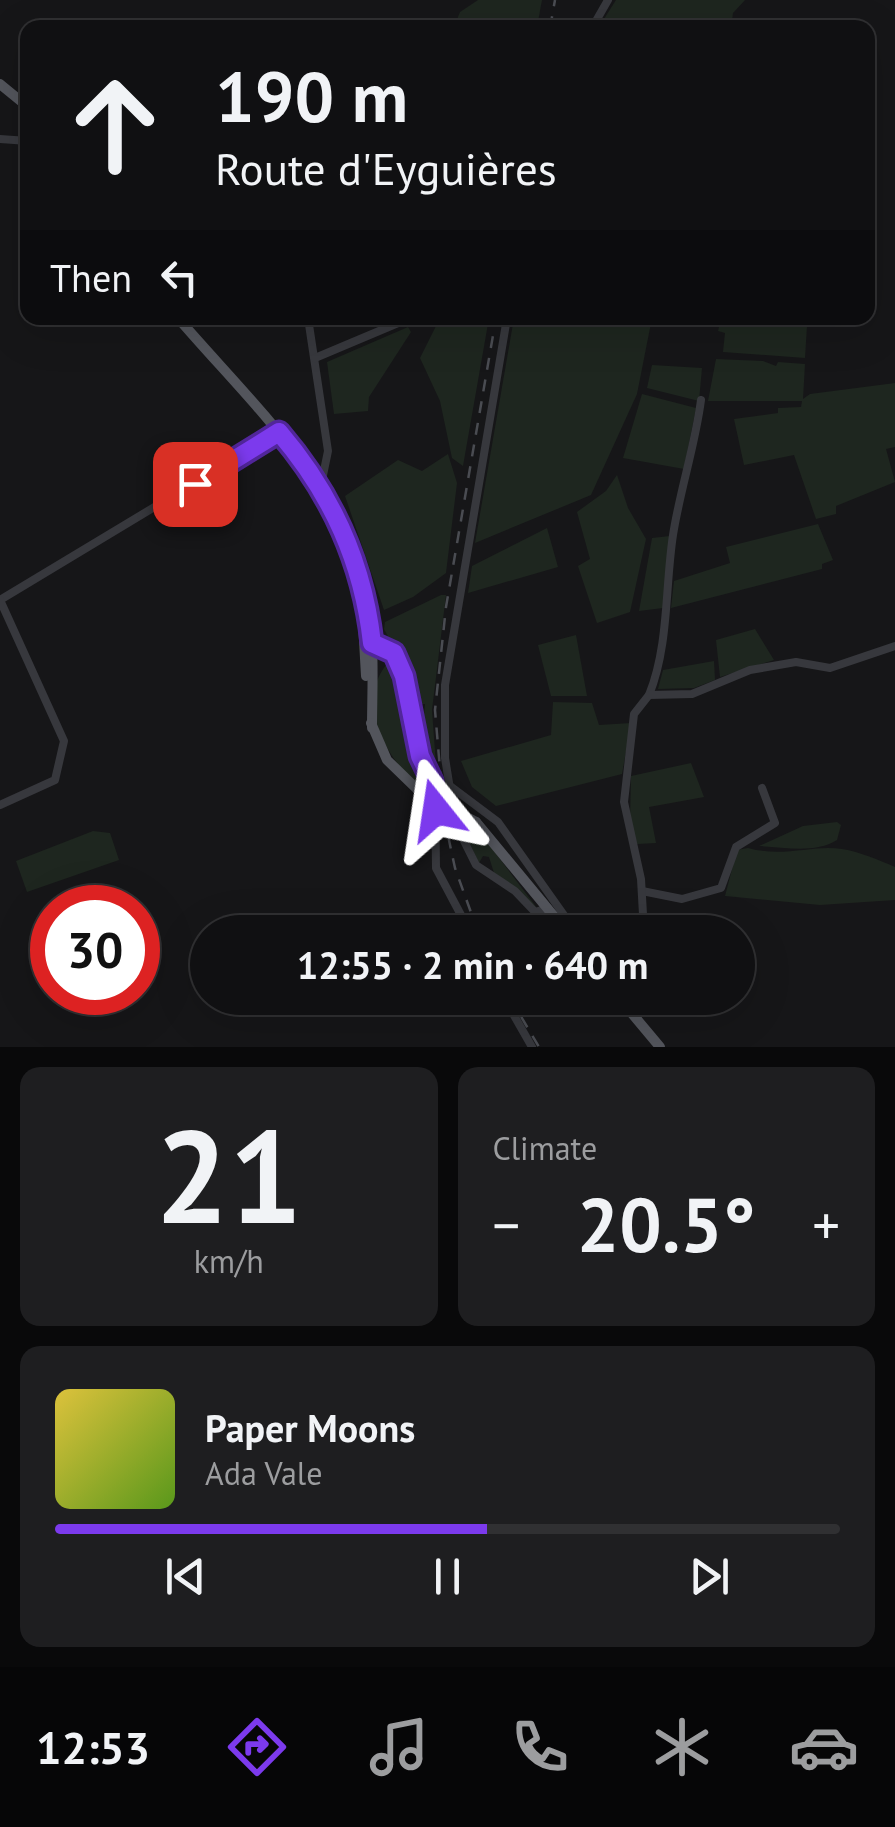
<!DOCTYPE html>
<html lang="en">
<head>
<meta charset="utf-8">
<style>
  :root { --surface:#101012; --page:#1e1e20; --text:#f1f3f6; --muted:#9c9d9f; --line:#303032; --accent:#7c3aed }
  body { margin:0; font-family:"PT Sans",sans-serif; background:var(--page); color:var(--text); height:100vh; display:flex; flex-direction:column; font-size:38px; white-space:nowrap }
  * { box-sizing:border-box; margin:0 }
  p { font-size:32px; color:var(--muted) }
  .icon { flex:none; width:55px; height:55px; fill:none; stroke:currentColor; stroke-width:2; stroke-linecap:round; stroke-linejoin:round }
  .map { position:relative; height:1047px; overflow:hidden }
  .panel { display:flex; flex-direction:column; gap:20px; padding:20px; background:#09090a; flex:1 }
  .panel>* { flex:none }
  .top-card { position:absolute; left:20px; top:20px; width:855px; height:305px; border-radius:20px; box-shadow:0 10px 40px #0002,0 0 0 2px var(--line); background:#101012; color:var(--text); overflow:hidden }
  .speed { position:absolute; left:30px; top:885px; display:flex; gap:20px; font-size:50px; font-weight:700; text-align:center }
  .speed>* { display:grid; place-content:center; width:130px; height:130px; border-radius:50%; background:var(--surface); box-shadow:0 10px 40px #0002,0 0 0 2px var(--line); line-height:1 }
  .speed .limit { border:15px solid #d22; background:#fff; color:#111 }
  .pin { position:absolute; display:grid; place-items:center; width:85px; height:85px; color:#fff; margin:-42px; border-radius:20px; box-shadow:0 5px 15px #0006 }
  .me { position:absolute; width:110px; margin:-55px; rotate:345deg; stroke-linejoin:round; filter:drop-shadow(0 0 8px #0008) }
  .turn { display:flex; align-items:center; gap:35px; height:210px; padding:0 30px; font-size:45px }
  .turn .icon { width:130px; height:130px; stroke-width:2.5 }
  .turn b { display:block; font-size:70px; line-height:85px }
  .then { display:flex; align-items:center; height:95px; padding:0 30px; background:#0003; gap:20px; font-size:38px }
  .big { font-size:75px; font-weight:600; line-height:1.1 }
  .panel .tile { flex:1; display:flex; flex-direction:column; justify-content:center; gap:15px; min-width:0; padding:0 35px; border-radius:20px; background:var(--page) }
  .panel .dial { align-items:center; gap:0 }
  .dial b { font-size:130px; line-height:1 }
  .song { display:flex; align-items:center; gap:30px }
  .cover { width:120px; height:120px; border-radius:15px; background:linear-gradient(135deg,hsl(50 70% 55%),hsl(90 70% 35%)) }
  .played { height:10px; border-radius:5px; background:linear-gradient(90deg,var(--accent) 55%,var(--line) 55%) }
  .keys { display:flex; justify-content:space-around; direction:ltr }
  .heat { display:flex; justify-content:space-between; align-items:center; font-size:55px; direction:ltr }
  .panel .tiles { flex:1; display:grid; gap:20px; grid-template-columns:1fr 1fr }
  .tile:last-child { grid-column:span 2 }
  .trip { position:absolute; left:190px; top:915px; width:565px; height:100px; border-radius:50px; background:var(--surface); box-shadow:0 10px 40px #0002,0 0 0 2px var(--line); font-weight:600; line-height:100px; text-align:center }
  .tab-bar { display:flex; height:160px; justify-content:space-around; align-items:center; background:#060607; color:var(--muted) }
  .tab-bar .icon { width:70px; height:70px }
  .tab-bar .active { color:var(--accent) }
  .tab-bar b { font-size:45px; color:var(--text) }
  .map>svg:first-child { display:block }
  .green { fill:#1e261f }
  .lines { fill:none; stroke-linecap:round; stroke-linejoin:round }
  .minor { stroke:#37383d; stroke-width:8 }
  .major { stroke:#53555c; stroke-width:10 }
  .rail { stroke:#4a4c52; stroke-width:2.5; stroke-dasharray:12 10; stroke-linecap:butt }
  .major-bridge { stroke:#53555c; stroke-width:10 }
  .route-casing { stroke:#51269a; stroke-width:25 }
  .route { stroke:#7c3aed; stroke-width:18 }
</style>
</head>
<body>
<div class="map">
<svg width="895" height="1047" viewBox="0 0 895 1047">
  <rect width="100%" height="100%" fill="#161618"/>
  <g class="green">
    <path d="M 478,0 L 542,0 L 537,27 L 454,27 L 460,12 Z"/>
    <path d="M 616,0 L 745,0 L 733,13 L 731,27 L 599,27 Z"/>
    <path d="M 440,318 L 489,318 L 463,466 L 452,458 L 440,401 L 420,358 Z"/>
    <path d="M 514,318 L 652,318 L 637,394 L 591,495 L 475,543 Z"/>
    <path d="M 721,318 L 776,318 L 807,326 L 805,358 L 723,352 L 725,333 L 718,331 Z"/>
    <path d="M 408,327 L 411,332 L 369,397 L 368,411 L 334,414 L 327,362 Z"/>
    <path d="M 716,359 L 763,361 L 776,366 L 778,362 L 805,364 L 803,399 L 810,394 L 895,383 L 895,447 L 886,449 L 895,482 L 836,506 L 836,514 L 816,519 L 794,455 L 744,465 L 734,419 L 778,413 L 778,408 L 801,407 L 802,401 L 708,401 Z"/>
    <path d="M 652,365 L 702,368 L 699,401 L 647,388 Z"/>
    <path d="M 642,394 L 696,408 L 684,469 L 623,458 Z"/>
    <path d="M 448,454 L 457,483 L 446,573 L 413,597 L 384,610 L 345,496 L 398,460 L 422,471 Z"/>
    <path d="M 617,475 L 628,508 L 646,539 L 630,612 L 597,623 L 578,566 L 590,559 L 577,512 L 606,491 Z"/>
    <path d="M 818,524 L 833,560 L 822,564 L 822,569 L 671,608 L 674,581 L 730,563 L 726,547 Z"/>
    <path d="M 547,528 L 558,567 L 468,593 L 472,566 Z"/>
    <path d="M 670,536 L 663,608 L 639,611 L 652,538 Z"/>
    <path d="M 441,595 L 446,595 L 432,710 L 438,792 L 419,745 L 414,709 L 418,705 L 424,716 L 425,704 L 413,704 L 406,671 L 384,629 L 385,622 Z"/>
    <path d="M 755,629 L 774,660 L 720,677 L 716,640 Z"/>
    <path d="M 576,635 L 587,696 L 551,696 L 538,645 Z"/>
    <path d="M 714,661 L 715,680 L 694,688 L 658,689 L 663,670 Z"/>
    <path d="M 387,664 L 397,669 L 412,752 L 431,793 C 392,772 352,705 387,664 Z"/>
    <path d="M 553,702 L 592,703 L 599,725 L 631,723 L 622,774 L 496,806 L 472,787 L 461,761 L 551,735 Z"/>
    <path d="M 691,763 L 704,797 L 649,807 L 656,843 L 637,844 L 630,821 L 631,776 Z"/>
    <path d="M 458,819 L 487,842 L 537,908 L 494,873 L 489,857 L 483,856 L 479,863 Z"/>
    <path d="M 837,822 L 841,825 L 837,840 C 815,854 784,847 759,846 L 803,826 Z"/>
    <path d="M 93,831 L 110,833 L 119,860 L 27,892 L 16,861 Z"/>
    <path d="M 748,848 C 784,858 814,844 842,849 C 860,852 879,860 895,867 L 895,900 L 820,905 L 725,896 L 737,850 Z"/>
  </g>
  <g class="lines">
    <g class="minor">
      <path d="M 592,28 L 608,0"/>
      <path d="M 0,139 L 28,141"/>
      <path d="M 308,318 L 328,451 L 321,485"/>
      <path d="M 315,358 L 410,318"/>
      <path d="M 0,600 L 279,432"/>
      <path d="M 0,600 L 64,741 L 55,780 L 0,805"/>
      <path d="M 372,643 L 389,648 L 404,676 L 421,756 L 435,791 L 436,868 L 470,932"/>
      <path d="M 649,695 C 669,646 665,587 673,535 C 680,490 695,446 701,400"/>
      <path d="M 450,786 L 498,822 L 576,932"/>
      <path d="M 455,823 L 476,865 L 515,891 L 535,912 L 548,908"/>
      <path d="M 456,826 L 445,758 L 445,685 L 507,318"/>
      <path d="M 642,891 L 682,899 L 721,888 L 736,847 L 775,823 L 762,788"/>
      <path d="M 644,932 L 641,879 L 624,802 L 634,714 L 649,695 L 692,694 L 750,670 L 796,662 L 830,668 L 895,646"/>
      <path d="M 504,998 L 532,1047"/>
      <path d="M 637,1020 L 643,998"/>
    </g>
    <g class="major">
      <path d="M 0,84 L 28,107"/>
      <path d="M 178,318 C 251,403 336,478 364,591 C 376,636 372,683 372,728"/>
      <path d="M 363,623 L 366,676"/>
      <path d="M 371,723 L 387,760 L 421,793"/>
      <path d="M 476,822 L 567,932"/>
      <path d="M 619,998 L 660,1047"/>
    </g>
    <g class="rail">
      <path d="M 550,28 L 555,0"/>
      <path d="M 478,932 L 455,868 L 444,817 L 435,710 L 446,607 L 496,318"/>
      <path d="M 510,998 L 539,1047"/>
    </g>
    <path class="major-bridge" d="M 421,793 L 476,822"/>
  </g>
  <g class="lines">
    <g class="route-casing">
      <path id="route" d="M 195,484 L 279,432 C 332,494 363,562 372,643 L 394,653 L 404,676 L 420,756 L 432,781 L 436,810"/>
    </g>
    <use href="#route" class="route"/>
  </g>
</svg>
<div class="speed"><div class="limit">30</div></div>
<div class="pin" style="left:195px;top:484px;background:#d93025"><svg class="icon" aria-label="arrive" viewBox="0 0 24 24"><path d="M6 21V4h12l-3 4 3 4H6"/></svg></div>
<svg class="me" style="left:436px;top:810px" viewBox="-20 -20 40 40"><path d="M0-17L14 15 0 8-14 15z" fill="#7c3aed" stroke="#fff" stroke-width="4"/></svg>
<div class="trip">12:55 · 2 min · 640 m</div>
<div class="top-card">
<div class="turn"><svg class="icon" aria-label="ahead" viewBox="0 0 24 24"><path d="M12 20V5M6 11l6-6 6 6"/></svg><div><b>190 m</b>Route d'Eyguières</div></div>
<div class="then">Then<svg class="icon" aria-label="left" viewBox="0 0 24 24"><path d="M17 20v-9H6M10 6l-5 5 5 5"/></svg></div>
</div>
</div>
<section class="panel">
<div class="tiles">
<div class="tile dial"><b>21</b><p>km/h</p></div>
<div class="tile"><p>Climate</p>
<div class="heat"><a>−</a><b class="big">20.5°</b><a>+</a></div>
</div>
<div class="tile">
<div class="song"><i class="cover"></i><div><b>Paper Moons</b><p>Ada Vale</p></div></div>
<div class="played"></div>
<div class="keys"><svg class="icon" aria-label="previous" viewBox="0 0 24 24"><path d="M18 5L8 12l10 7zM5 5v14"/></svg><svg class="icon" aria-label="pause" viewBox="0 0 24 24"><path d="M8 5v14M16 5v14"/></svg><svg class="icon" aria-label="next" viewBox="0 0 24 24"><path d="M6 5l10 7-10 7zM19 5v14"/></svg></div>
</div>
</div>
</section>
<nav class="tab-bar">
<b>12:53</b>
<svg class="icon active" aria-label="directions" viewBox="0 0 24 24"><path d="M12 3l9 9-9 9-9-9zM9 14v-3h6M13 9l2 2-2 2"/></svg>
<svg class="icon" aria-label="music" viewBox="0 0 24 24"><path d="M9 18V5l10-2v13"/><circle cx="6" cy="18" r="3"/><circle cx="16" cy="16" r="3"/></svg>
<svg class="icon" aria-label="phone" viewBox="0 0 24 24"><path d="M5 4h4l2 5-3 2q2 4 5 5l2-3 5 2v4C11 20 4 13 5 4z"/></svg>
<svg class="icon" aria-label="climate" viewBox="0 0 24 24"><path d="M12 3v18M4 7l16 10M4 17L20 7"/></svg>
<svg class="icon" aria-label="car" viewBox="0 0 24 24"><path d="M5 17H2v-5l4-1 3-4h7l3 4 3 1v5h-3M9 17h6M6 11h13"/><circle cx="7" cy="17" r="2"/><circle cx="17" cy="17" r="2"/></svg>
</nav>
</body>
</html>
